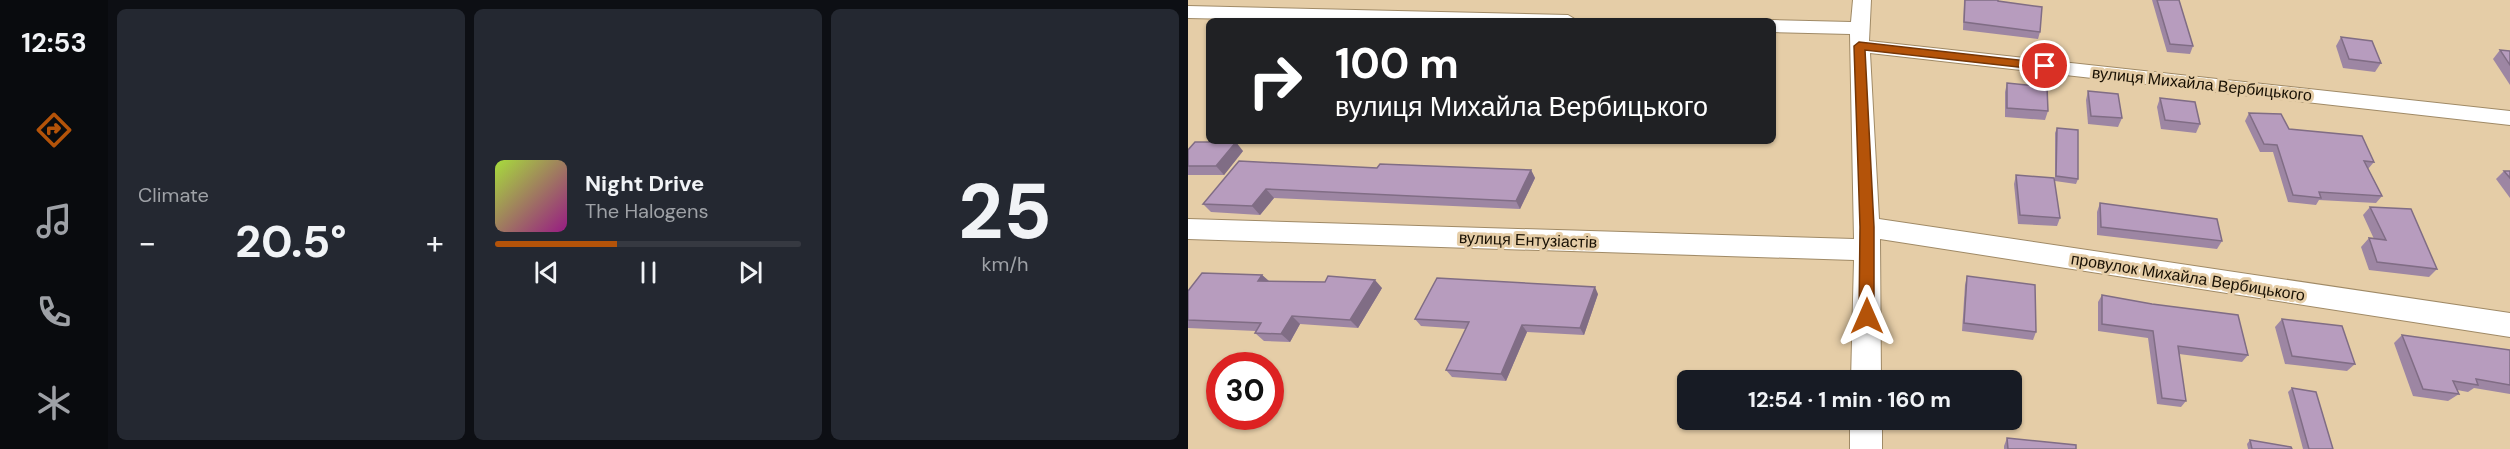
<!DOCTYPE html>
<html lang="en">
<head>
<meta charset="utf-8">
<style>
  :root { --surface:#171b24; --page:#242831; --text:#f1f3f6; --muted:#9ea1a6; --line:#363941; --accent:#b45309 }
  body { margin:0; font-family:"DM Sans",sans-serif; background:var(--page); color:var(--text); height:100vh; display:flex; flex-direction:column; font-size:22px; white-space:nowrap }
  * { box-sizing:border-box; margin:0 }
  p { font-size:20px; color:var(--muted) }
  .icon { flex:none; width:33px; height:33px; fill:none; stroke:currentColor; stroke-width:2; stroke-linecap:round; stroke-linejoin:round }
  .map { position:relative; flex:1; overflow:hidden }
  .sheet { display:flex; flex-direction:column; gap:9px; padding:9px; background:#0d0f14; width:1080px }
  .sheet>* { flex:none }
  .top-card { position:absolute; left:18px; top:18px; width:570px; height:126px; border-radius:9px; box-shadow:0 2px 4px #0004; background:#202124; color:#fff; overflow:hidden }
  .speed { position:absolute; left:18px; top:352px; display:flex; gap:12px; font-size:30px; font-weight:700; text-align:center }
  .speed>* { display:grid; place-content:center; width:78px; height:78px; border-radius:50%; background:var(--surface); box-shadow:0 2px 4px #0004; line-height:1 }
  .speed .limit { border:9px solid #d22; background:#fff; color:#111 }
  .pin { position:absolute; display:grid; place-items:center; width:51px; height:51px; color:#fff; margin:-26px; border:3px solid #fff; border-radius:50%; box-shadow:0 2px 6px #0007 }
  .me { position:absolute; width:66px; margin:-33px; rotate:0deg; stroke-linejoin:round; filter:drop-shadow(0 0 4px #0008) }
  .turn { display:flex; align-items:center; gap:21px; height:126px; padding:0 30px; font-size:27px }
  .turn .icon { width:78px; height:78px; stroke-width:2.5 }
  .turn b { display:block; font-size:42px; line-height:51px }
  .big { font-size:45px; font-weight:700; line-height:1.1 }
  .sheet .tile { flex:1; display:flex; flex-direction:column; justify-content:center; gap:9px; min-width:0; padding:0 21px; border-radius:9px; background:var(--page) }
  .sheet .dial { align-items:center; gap:0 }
  .dial b { font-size:78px; line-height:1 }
  .song { display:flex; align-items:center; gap:18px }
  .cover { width:72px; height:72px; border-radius:9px; background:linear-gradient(135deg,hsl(80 70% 55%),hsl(310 70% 35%)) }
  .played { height:6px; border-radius:3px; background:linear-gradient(90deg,var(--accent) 40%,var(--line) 40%) }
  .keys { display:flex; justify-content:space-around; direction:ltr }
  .heat { display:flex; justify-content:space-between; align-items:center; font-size:33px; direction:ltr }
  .sheet .tiles { flex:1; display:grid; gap:9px; grid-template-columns:repeat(3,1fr) }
  .trip { position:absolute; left:489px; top:370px; width:345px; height:60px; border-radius:9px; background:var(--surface); box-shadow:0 2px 4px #0004; font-weight:700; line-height:60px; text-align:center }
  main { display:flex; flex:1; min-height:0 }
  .tabs { display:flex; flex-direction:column; width:108px; justify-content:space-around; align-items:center; background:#090b0e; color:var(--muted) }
  .tabs .icon { width:42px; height:42px }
  .tabs .active { color:var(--accent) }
  .tabs b { font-size:27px; color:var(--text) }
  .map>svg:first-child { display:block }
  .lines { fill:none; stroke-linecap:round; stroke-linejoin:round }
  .minor-casing { stroke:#a08a66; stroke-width:2 }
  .minor { fill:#fff; fill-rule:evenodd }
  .wall { fill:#9d86a3 }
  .shaded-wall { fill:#806d85 }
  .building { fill:#b79cbe; stroke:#806d85; stroke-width:1.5 }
  .route { fill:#b45309; stroke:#753606; stroke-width:1.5 }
  .labels { text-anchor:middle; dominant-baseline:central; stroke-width:6; stroke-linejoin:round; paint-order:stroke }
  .street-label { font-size:16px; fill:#191104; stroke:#e5cda7 }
</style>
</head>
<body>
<main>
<nav class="tabs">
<b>12:53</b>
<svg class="icon active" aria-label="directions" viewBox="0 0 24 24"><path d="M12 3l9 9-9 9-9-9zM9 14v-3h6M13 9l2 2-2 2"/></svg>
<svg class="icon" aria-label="music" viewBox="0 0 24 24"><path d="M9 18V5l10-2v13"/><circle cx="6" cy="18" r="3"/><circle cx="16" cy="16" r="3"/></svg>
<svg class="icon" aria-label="phone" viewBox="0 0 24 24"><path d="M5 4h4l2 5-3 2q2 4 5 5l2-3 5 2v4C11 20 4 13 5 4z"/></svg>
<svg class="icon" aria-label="climate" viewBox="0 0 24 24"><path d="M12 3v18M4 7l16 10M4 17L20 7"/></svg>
</nav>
<section class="sheet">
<div class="tiles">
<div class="tile"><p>Climate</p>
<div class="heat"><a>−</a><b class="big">20.5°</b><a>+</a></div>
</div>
<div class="tile">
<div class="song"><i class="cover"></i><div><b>Night Drive</b><p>The Halogens</p></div></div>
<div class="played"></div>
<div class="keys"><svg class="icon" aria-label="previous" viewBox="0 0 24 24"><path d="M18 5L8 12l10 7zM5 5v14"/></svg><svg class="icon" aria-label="pause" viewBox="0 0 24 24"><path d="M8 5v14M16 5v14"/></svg><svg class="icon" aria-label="next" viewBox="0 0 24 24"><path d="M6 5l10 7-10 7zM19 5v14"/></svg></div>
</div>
<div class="tile dial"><b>25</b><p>km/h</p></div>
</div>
</section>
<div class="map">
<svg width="1322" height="449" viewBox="0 0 1322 449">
  <rect width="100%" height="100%" fill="#e5cda7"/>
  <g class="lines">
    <g class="minor-casing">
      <g id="minor">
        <path d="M 665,0 L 683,0 L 681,41 L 1322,111 L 1322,125 L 682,53 L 691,219 L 1322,313 L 1322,337 L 692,239 L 693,381 L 663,381 L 666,260 L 0,239 L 0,219 L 666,239 L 662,34 L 585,32 L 585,21 L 581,21 L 585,20 L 663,22 Z"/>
        <path d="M 0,6 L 380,15 L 390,21 L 136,21 L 0,18 Z"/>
        <rect x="662" y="420" width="32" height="29"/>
      </g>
    </g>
    <use href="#minor" class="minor"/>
  </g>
  <g class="wall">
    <path d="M 776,0 L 810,0 L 810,1 L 852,32 L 850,39 L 775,30 Z"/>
    <path d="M 964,0 L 991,0 L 1005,46 L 1002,54 L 979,52 Z"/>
    <path d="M 1153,37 L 1193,63 L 1187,72 L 1155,68 L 1148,46 Z"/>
    <path d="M 1312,50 L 1322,51 L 1322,85 L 1305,59 Z"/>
    <path d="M 819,83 L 860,111 L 857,120 L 817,117 L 817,92 Z"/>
    <path d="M 900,91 L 934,118 L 930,127 L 900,124 L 898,100 Z"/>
    <path d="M 972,98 L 1012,124 L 1008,133 L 973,129 L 969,107 Z"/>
    <path d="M 1061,113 L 1186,162 L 1180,169 L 1194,196 L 1188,203 L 1131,200 L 1128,205 L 1100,202 L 1085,152 L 1072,152 L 1057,121 Z"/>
    <path d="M 869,128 L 890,179 L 888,184 L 867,181 L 867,133 Z"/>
    <path d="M 0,150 L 55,151 L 36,175 L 0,175 Z"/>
    <path d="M 51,161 L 189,168 L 343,170 L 347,178 L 332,209 L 86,198 L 72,215 L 23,212 L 15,204 Z"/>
    <path d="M 1316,171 L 1322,171 L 1322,198 L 1308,179 Z"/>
    <path d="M 828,175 L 872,218 L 869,226 L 830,224 L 826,184 Z"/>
    <path d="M 912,203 L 1034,241 L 1029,249 L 909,235 L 909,212 Z"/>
    <path d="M 1182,207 L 1249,269 L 1241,277 L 1181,270 L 1173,247 L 1181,238 L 1186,239 L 1175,215 Z"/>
    <path d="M 74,275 L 81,281 L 194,288 L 170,328 L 112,324 L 102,342 L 76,341 L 67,333 L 68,331 L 0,328 L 0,291 Z"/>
    <path d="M 779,276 L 848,332 L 845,340 L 774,331 L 777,285 Z"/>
    <path d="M 410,294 L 396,335 L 339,332 L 318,381 L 264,377 L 258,370 L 278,329 L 233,326 L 227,319 Z"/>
    <path d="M 914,295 L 1060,355 L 1054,362 L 991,354 L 998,401 L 993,407 L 969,404 L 960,338 L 910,331 L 910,302 Z"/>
    <path d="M 1094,319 L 1167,364 L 1159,371 L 1097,364 L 1087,327 Z"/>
    <path d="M 1214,335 L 1322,350 L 1322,394 L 1286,388 L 1280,392 L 1269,390 L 1271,394 L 1260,401 L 1225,396 L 1206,343 Z"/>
    <path d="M 1104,388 L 1145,449 L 1115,449 L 1100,392 Z"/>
    <path d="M 819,438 L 888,449 L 816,449 L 816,446 Z"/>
    <path d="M 1062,440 L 1104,449 L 1060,449 L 1059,444 Z"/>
  </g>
  <g class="shaded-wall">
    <path d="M 48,142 L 55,151 L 36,175 L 28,166 Z"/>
    <path d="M 343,170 L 347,178 L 332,209 L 328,201 Z"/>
    <path d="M 78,189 L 86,198 L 72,215 L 64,206 Z"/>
    <path d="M 74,275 L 83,283 L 70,281 Z"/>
    <path d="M 187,280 L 194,288 L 170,328 L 162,320 Z"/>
    <path d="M 407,287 L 410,294 L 396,335 L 392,328 Z"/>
    <path d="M 104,316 L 112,324 L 102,342 L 93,334 Z"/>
    <path d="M 334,325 L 339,332 L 318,381 L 313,374 Z"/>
  </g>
  <g class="building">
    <path d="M 777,0 L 810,0 L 810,1 L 854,7 L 852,32 L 776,22 Z"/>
    <path d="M 969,0 L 991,0 L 1005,46 L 982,44 Z"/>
    <path d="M 1153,37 L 1184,41 L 1193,63 L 1161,59 Z"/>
    <path d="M 1312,50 L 1322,51 L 1322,65 Z"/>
    <path d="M 819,83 L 859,87 L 860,111 L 819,108 Z"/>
    <path d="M 900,91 L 930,94 L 934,118 L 903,116 Z"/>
    <path d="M 972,98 L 1007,102 L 1012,124 L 977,120 Z"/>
    <path d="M 1061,113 L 1093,114 L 1101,129 L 1174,136 L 1186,162 L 1176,161 L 1194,196 L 1131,192 L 1133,198 L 1105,195 L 1089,145 L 1076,144 Z"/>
    <path d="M 869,128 L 890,130 L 890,179 L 868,176 Z"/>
    <path d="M 7,142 L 48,142 L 28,166 L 0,166 L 0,150 Z"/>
    <path d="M 51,161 L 189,168 L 192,164 L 343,170 L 328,201 L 78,189 L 64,206 L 15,204 Z"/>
    <path d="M 1316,171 L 1322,171 L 1322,178 Z"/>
    <path d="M 828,175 L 866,178 L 872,218 L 832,215 Z"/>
    <path d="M 912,203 L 1029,219 L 1034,241 L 913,227 Z"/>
    <path d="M 1182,207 L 1223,209 L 1249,269 L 1189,262 L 1181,238 L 1198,240 Z"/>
    <path d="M 14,273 L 74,275 L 70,281 L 137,282 L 140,276 L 187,280 L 162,320 L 104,316 L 93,334 L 67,333 L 73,323 L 0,320 L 0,291 Z"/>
    <path d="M 779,276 L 847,285 L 848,332 L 776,323 Z"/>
    <path d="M 249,278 L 407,287 L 392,328 L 334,325 L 313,374 L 258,370 L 281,322 L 227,319 Z"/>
    <path d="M 914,295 L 964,304 L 1050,315 L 1060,355 L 990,346 L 998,401 L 974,398 L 965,331 L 914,324 Z"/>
    <path d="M 1094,319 L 1154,326 L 1167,364 L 1104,356 Z"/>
    <path d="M 1214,335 L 1322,350 L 1322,385 L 1288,379 L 1290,385 L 1265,381 L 1271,394 L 1235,389 Z"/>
    <path d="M 1104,388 L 1128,392 L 1145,449 L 1121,449 Z"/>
    <path d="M 819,438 L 888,445 L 888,449 L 820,449 Z"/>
    <path d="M 1062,440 L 1103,447 L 1104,449 L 1064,449 Z"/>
  </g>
  <path class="route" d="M 671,42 L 857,63 L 863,66 L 857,70 L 677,50 L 686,227 L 686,316 L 679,322 L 671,316 L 672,227 L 666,46 Z"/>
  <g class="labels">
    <g class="street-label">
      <text transform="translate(1014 84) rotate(6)">вулиця Михайла Вербицького</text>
      <text transform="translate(340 240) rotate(2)">вулиця Ентузіастів</text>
      <text transform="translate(1000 277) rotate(9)">провулок Михайла Вербицького</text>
    </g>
  </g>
</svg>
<div class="speed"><div class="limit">30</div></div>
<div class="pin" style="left:857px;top:66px;background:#d93025"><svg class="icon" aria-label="arrive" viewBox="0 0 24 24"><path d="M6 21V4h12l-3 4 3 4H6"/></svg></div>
<svg class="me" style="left:679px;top:316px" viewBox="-20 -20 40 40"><path d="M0-17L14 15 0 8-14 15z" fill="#b45309" stroke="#fff" stroke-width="4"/></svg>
<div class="trip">12:54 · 1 min · 160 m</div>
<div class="top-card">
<div class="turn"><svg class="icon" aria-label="right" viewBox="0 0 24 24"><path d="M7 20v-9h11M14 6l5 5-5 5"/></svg><div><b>100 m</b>вулиця Михайла Вербицького</div></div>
</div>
</div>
</main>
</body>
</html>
